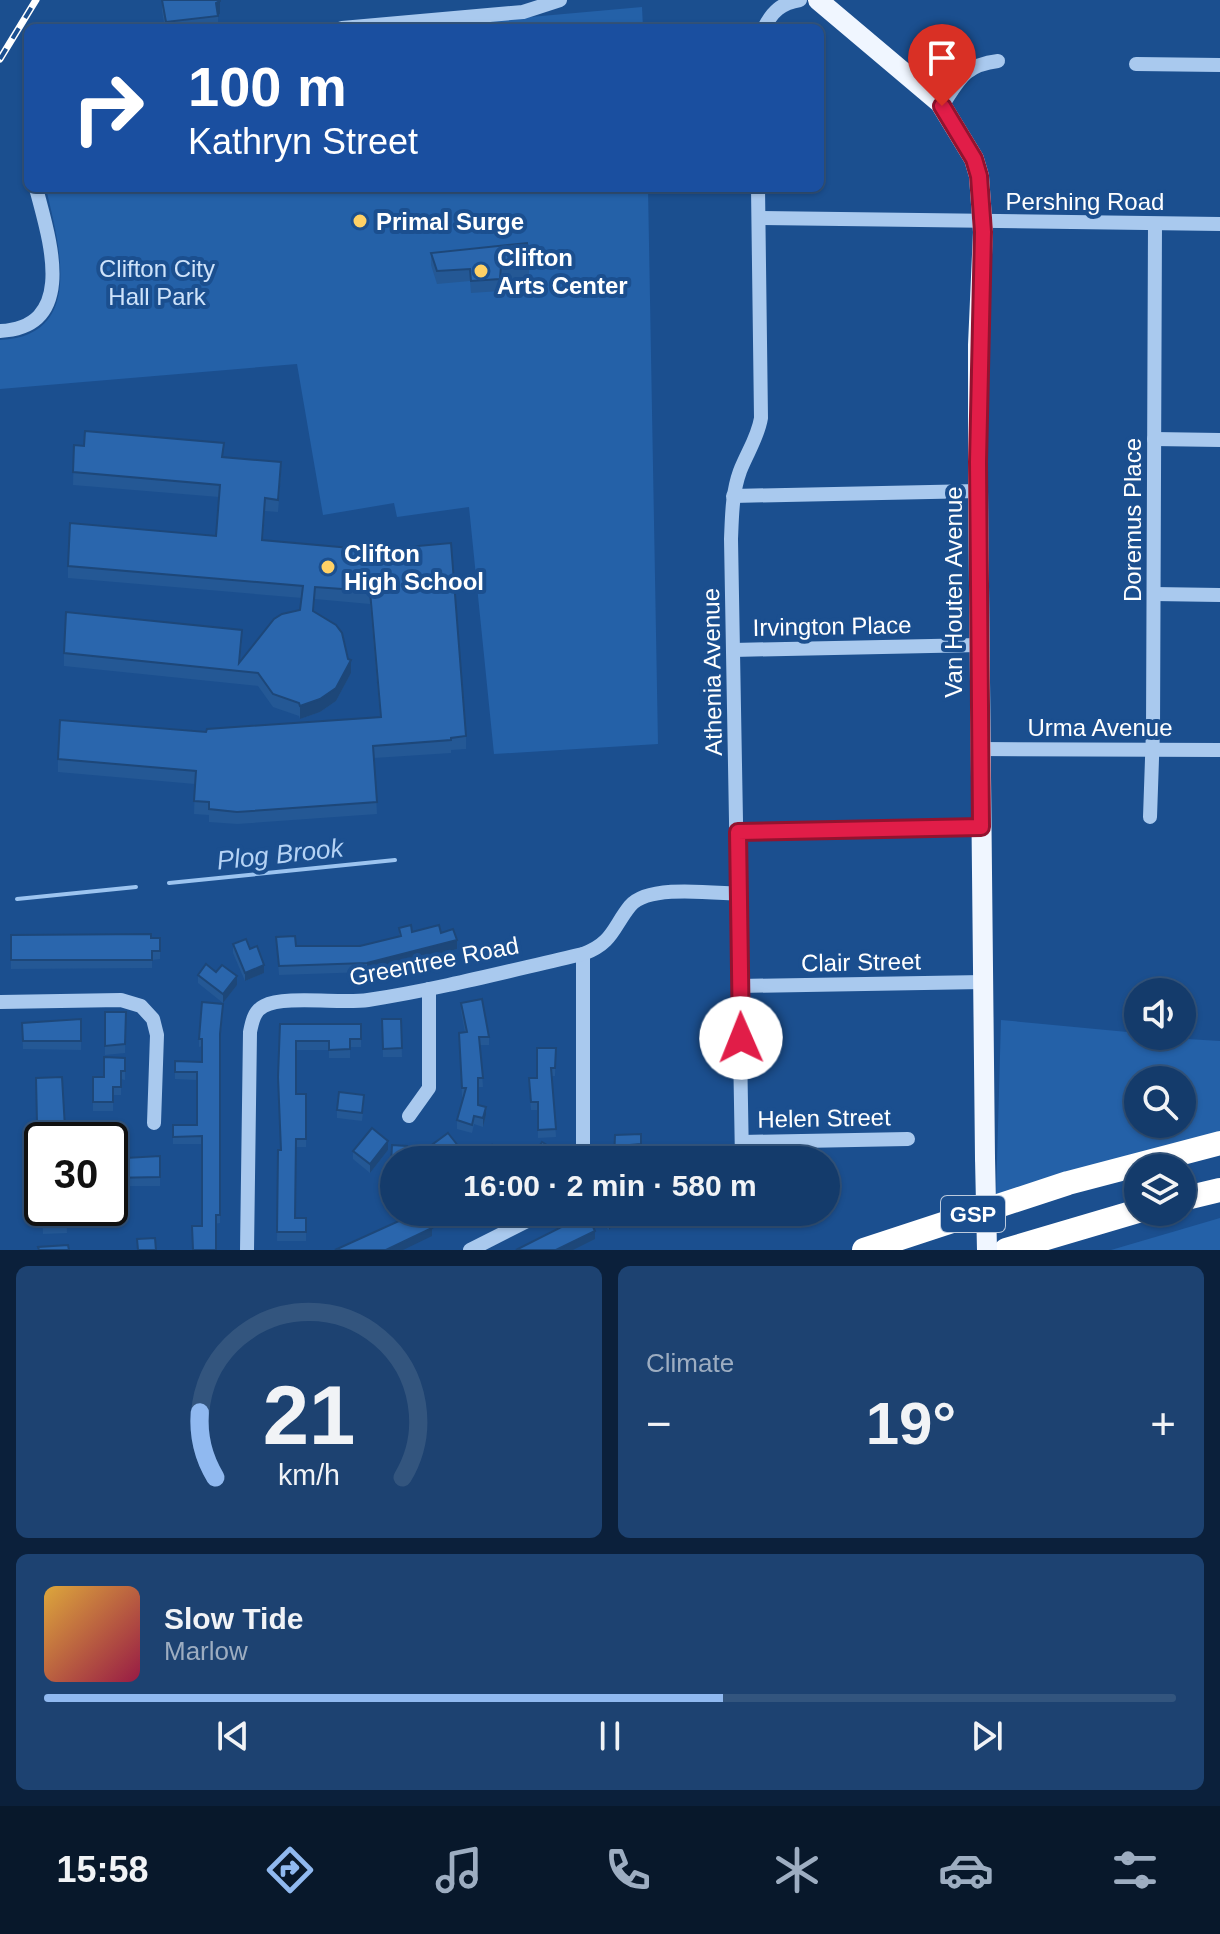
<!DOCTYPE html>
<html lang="en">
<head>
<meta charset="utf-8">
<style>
  :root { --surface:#143b6b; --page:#1d4271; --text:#f1f3f6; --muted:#9dadc1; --line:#33557e; --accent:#90b9f0 }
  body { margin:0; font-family:Arial,sans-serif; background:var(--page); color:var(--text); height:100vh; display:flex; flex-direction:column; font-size:30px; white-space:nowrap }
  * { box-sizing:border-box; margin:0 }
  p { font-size:26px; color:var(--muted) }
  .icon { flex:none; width:44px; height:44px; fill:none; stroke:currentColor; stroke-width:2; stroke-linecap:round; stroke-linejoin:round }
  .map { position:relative; height:1250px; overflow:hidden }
  .side { display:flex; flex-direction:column; gap:16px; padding:16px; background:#0b203b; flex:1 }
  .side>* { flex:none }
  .banner { position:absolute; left:24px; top:24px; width:800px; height:168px; border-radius:12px; box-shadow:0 2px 6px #0004,0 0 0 2px var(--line); background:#1a4fa0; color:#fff; overflow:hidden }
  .fabs { position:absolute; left:1124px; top:978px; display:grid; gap:16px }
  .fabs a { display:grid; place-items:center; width:72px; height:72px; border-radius:50%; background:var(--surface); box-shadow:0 2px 6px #0004,0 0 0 2px var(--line); font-size:40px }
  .speed { position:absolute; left:24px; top:1122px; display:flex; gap:16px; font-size:40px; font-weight:700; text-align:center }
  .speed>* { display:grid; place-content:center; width:104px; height:104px; border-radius:50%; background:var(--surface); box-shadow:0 2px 6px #0004,0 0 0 2px var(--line); line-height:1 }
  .speed .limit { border:4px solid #111; border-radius:12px; background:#fff; color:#111 }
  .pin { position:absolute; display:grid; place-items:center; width:68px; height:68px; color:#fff; margin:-82px -34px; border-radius:50% 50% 50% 0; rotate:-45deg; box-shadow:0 0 8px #0007 }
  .pin .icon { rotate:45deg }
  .me { position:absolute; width:88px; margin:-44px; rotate:359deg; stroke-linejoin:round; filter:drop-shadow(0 0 6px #0008) }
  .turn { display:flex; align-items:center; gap:28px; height:168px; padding:0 32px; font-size:36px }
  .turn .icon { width:104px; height:104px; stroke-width:2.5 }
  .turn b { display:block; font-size:56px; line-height:68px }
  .big { font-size:60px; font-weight:800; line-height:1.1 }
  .side .widget { flex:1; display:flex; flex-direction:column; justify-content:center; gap:12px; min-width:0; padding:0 28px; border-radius:12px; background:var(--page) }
  .side .dial { align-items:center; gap:0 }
  .dial svg { height:208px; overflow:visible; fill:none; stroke:var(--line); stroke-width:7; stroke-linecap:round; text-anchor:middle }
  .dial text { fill:var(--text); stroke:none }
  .song { display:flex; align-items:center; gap:24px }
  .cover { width:96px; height:96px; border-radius:12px; background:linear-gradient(135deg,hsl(40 70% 55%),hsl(340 70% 35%)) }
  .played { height:8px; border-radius:4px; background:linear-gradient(90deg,var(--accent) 60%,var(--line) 60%) }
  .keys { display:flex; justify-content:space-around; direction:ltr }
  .heat { display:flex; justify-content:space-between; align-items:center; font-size:44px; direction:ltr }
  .side .tiles { flex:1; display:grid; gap:16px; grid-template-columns:1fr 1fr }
  .widget:last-child { grid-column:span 2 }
  .trip { position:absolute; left:380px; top:1146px; width:460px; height:80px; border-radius:40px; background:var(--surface); box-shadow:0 2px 6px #0004,0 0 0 2px var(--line); font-weight:800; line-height:80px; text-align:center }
  .tabs { display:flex; height:128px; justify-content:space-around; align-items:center; background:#08182b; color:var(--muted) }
  .tabs .icon { width:56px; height:56px }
  .tabs .current { color:var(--accent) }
  .tabs b { font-size:36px; color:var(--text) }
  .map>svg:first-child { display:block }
  .green { fill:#2461a8; fill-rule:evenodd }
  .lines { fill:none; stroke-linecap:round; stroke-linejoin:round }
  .stream { stroke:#9cc4f0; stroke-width:4 }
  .minor { stroke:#a9c9ee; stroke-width:14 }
  .major { stroke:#f0f6ff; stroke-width:20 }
  .highway { stroke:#fff; stroke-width:24 }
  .rail-casing { stroke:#fff; stroke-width:7 }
  .rail { stroke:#1b4f8f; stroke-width:4; stroke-dasharray:12; stroke-linecap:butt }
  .major-bridge { stroke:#f0f6ff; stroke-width:20 }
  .wall { fill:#245895 }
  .shaded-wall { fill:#1d4779 }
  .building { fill:#2a66ad; stroke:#1d4779; stroke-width:2 }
  .route-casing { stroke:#92132f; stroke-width:20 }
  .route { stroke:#e11d48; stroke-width:14 }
  .poi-dot { fill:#ffd166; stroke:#1b4f8f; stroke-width:3 }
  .labels { text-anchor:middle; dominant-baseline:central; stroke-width:8; stroke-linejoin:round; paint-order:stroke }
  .shield { fill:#1b4f8f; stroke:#bbcadd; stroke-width:2 }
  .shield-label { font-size:22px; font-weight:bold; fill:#fff }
  .street-label { font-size:24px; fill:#fff; stroke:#1b4f8f }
  .poi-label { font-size:24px; font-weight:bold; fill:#fff; stroke:#1b4f8f; text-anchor:start }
  .park-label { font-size:24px; fill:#cfe3fa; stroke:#1b4f8f }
  .water-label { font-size:26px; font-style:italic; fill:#b5d3f5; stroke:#1b4f8f }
</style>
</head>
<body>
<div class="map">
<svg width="1220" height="1250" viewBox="0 0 1220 1250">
  <rect width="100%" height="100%" fill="#1b4f8f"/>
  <g class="green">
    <path d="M 642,7 L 643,28 L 408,28 Z"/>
    <path d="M 46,188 L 648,188 L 658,744 L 494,754 L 469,507 L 397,517 L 394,503 L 323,515 L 297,364 L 0,389 L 0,340 C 87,336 58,242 46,188 Z"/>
    <path d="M 1001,1020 L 1138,1033 L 1138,1036 L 1220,1041 L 1220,1133 L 996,1197 ZM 1138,1080 L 1182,1080 L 1182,1124 L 1138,1124 Z"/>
    <path d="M 1220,1218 L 1220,1250 L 1111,1250 Z"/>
  </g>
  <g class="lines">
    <g class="stream">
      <path d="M 169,883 L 395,860"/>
      <path d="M 17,899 L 136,887"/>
    </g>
    <g class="minor">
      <path d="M 342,28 L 523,12 L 560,0"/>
      <path d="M 764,28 C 772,12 781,3 800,0"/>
      <path d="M 1136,64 L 1220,65"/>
      <path d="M 942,106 C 959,80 964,65 998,61"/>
      <path d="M 759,218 L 1220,224"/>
      <path d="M 0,331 C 80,327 48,235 36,188"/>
      <path d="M 1154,439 L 1220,440"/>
      <path d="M 733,496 L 978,491"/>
      <path d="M 1154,594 L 1220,595"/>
      <path d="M 733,650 L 979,645"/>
      <path d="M 980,749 L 1220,750"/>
      <path d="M 1150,817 L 1153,730 L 1155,224"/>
      <path d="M 738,832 L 981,827"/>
      <path d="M 740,986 L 983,982"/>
      <path d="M 0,1002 L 121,1000 L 141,1006 L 153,1019 L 157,1035 L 154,1123"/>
      <path d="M 409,1116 L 429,1088 L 429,989"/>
      <path d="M 742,1142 L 908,1139"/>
      <path d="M 583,1160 L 583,954"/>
      <path d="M 742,1160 L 731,539 C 732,516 732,493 740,471 C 747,453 758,437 761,418 L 758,188"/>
      <path d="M 742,1212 L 742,1221"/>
      <path d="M 247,1250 L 250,1032 C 252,1022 254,1011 264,1006 C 285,995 342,1004 368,1000 C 440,989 512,970 583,954 C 613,943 613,927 630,906 C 648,884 713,893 739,894"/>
      <path d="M 470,1250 L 545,1212"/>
    </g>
    <path class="major" d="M 818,0 L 940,103 L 974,159 L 979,176 L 983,232 L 978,345 L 978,491 L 985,1158"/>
    <g class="highway">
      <path d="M 1182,1199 L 1220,1190"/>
      <path d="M 864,1250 L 1068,1183 L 1220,1143"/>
      <path d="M 1006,1250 L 1138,1211"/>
    </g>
    <g class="rail-casing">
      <path id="rail" d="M 0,59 L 36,0"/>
    </g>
    <use href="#rail" class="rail"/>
    <path class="major-bridge" d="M 985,1158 L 987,1250"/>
  </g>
  <g class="wall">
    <path d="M 162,0 L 220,14 L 218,15 L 218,28 L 165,28 L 162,11 Z"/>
    <path d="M 431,253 L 529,265 L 529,277 L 501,279 L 500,291 L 471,293 L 470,281 L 437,284 L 431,265 Z"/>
    <path d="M 74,445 L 223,457 L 281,474 L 278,512 L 265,511 L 263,540 L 373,550 L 466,736 L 466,749 L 451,750 L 451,753 L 374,758 L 377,814 L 237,824 L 209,822 L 209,815 L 194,814 L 195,784 L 58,772 L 58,759 L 206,732 L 380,717 L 370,604 L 315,599 L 314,612 L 351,673 L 336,701 L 320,712 L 300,719 L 299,716 L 273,707 L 258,686 L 64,666 L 64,653 L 242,643 L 240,661 L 300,610 L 302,598 L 68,578 L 68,566 L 216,536 L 219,497 L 73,485 Z"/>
    <path d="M 399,928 L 412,932 L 441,933 L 457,949 L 367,972 L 279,975 L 276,937 L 296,946 L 360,946 L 399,936 Z"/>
    <path d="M 11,935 L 160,938 L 160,959 L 152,960 L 152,968 L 11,969 Z"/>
    <path d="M 233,944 L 250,949 L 264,973 L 245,981 L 233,953 Z"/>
    <path d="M 216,972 L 237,985 L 223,1003 L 198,983 L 198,975 Z"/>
    <path d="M 461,1003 L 489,1037 L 489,1045 L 480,1045 L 483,1087 L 478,1087 L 478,1105 L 486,1115 L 483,1127 L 474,1124 L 472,1133 L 457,1129 L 457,1120 L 463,1097 L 462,1097 L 459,1033 L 465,1032 L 461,1011 Z"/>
    <path d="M 105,1012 L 126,1012 L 125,1053 L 105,1055 Z"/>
    <path d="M 223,1012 L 220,1042 L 220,1223 L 202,1226 L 202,1144 L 173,1144 L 173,1125 L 197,1125 L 197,1080 L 175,1079 L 175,1061 L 202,1062 L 202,1046 L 199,1047 L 199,1039 Z"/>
    <path d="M 81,1019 L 81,1050 L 23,1049 L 22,1023 Z"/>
    <path d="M 382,1019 L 401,1019 L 402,1057 L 383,1057 Z"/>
    <path d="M 280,1024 L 361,1024 L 361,1047 L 350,1047 L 350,1058 L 329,1058 L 329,1050 L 296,1050 L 296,1094 L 306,1117 L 306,1147 L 296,1147 L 295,1218 L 306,1218 L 306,1241 L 277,1241 L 278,1150 L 280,1150 Z"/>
    <path d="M 556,1048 L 555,1076 L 552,1076 L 556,1137 L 538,1138 L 538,1110 L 531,1110 L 529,1087 L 537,1078 Z"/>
    <path d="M 125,1058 L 125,1080 L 121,1079 L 121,1095 L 113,1095 L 113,1111 L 93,1111 L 93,1077 L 104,1077 Z"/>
    <path d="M 62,1077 L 65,1136 L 59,1137 L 42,1207 L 39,1207 L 41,1132 L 37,1132 L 36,1078 Z"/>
    <path d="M 364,1103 L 362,1121 L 337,1118 L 337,1110 Z"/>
    <path d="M 641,1134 L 641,1153 L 632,1153 L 614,1160 Z"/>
    <path d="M 429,1147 L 459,1156 L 453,1160 L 432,1160 L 429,1156 Z"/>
    <path d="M 110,1150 L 126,1158 L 160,1156 L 160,1186 L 110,1186 Z"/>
    <path d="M 388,1150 L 370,1173 L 353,1159 L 353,1151 Z"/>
    <path d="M 394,1160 L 394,1172 L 391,1172 L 391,1164 Z"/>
    <path d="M 42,1208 L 66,1208 L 67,1233 L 43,1234 Z"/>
    <path d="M 440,1212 L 476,1212 L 447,1227 Z"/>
    <path d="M 596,1212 L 624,1212 L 624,1213 L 609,1230 L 596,1218 Z"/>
  </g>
  <g class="shaded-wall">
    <path d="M 220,1 L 220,14 L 216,16 L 216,3 Z"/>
    <path d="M 351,660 L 351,673 L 336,701 L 320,712 L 300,719 L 300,706 Z"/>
    <path d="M 457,940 L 457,949 L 367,972 L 367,963 Z"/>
    <path d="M 264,965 L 264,973 L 245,981 L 245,973 Z"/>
    <path d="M 237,976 L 237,985 L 223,1003 L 223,994 Z"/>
    <path d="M 486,1107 L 486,1115 L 483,1127 L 483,1118 Z"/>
    <path d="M 388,1141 L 388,1150 L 370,1173 L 370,1164 Z"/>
    <path d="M 459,1147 L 459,1156 L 453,1160 L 442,1160 Z"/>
    <path d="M 461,1212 L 476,1212 L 447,1227 L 447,1219 Z"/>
    <path d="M 617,1212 L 624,1212 L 624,1213 L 609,1230 L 609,1221 Z"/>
    <path d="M 432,1228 L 432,1236 L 403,1250 L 386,1250 Z"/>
    <path d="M 595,1231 L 595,1239 L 573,1250 L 556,1250 Z"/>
  </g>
  <g class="building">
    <path d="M 162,0 L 220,0 L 220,1 L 216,3 L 218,16 L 166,22 Z"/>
    <path d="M 527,243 L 529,265 L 501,266 L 500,279 L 471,281 L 470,269 L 437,271 L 431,253 Z"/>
    <path d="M 85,431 L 224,443 L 222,457 L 281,462 L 278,500 L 265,498 L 262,540 L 373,550 L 451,543 L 466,736 L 451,738 L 451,740 L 373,746 L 377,802 L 237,812 L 209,809 L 209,802 L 194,801 L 196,771 L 58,759 L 60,720 L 206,732 L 207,729 L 381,717 L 370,591 L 315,587 L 313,611 L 336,625 L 342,633 L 348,659 L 351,660 L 336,688 L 320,699 L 300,706 L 299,703 L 273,694 L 258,673 L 64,653 L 66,612 L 242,630 L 239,663 L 274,619 L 282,614 L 300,610 L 303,586 L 68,566 L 70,523 L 216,536 L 220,485 L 73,472 L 74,445 L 84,446 Z"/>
    <path d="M 411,925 L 412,932 L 439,925 L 441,933 L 453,929 L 457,940 L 367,963 L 279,966 L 276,937 L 295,936 L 296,946 L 360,946 L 401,936 L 399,928 Z"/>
    <path d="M 151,934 L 151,938 L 160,938 L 160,951 L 152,951 L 152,960 L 11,960 L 11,935 Z"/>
    <path d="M 246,939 L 250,949 L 257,946 L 264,965 L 245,973 L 233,944 Z"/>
    <path d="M 206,964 L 216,972 L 222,965 L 237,976 L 223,994 L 198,975 Z"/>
    <path d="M 482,999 L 489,1037 L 479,1037 L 483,1078 L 478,1078 L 478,1105 L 486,1107 L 483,1118 L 474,1116 L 472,1125 L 457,1120 L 466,1088 L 462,1088 L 459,1033 L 467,1032 L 461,1003 Z"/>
    <path d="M 202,1002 L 223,1004 L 220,1034 L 220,1215 L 216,1215 L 216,1250 L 193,1250 L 192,1226 L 202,1226 L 202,1136 L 173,1137 L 173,1125 L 197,1125 L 197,1072 L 175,1072 L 175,1061 L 202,1062 L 202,1039 L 199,1039 Z"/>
    <path d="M 105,1012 L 126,1012 L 125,1044 L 105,1046 Z"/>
    <path d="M 81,1019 L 81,1041 L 23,1041 L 22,1023 Z"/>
    <path d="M 382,1019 L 401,1019 L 402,1048 L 383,1049 Z"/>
    <path d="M 280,1024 L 361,1024 L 361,1039 L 350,1039 L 350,1049 L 329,1050 L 329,1041 L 296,1041 L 296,1094 L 306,1094 L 306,1139 L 296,1139 L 295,1218 L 306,1218 L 306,1232 L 277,1232 L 278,1150 L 281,1150 L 278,1077 Z"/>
    <path d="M 537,1048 L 556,1048 L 555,1068 L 551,1068 L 556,1129 L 538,1130 L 538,1102 L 531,1102 L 529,1078 L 537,1078 Z"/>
    <path d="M 104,1057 L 125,1058 L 125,1071 L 121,1071 L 121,1087 L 113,1087 L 113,1102 L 93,1102 L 93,1077 L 104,1077 Z"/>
    <path d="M 62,1077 L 65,1128 L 59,1128 L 58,1140 L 42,1140 L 42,1199 L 39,1199 L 41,1123 L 37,1123 L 36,1078 Z"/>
    <path d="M 339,1092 L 364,1095 L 362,1113 L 337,1110 Z"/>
    <path d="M 372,1128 L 388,1141 L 370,1164 L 353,1151 Z"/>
    <path d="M 448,1133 L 459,1147 L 442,1160 L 439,1160 L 429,1147 Z"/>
    <path d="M 641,1134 L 641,1144 L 631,1145 L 633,1160 L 614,1160 L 615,1135 Z"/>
    <path d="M 542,1142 L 557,1151 L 551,1160 L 531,1160 Z"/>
    <path d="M 392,1145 L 407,1146 L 406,1160 L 394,1160 L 394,1164 L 391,1164 Z"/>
    <path d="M 492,1145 L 499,1160 L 488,1160 L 483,1150 Z"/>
    <path d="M 110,1150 L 126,1150 L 126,1158 L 160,1156 L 160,1177 L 110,1178 Z"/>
    <path d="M 43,1208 L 66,1208 L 67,1225 L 43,1226 Z"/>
    <path d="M 408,1212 L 423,1212 L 432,1228 L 386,1250 L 335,1250 L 410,1216 Z"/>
    <path d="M 444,1212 L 461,1212 L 447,1219 Z"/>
    <path d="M 599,1212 L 617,1212 L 609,1221 Z"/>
    <path d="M 587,1214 L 595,1231 L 556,1250 L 516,1250 Z"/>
    <path d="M 155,1238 L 156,1250 L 138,1250 L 137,1239 Z"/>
    <path d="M 68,1245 L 69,1250 L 39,1250 L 38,1247 Z"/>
  </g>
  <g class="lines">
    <g class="route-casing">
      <path id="route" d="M 741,1038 L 738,832 L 981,827 L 978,462 L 983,232 L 979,176 L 974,159 L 942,106"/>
    </g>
    <use href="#route" class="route"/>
  </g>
  <g class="poi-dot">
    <circle cx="360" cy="221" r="8"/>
    <circle cx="481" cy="271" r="8"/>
    <circle cx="328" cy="567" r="8"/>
  </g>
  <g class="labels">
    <rect class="shield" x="941" y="1196" width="64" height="36" rx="6"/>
    <g class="shield-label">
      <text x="973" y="1214">GSP</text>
    </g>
    <g class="street-label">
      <text x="1085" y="201">Pershing Road</text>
      <text transform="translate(1132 520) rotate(-90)">Doremus Place</text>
      <text transform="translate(953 592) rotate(-90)">Van Houten Avenue</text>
      <text transform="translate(832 626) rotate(-1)">Irvington Place</text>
      <text transform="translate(712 672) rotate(-91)">Athenia Avenue</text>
      <text x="1100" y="727">Urma Avenue</text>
      <text transform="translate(434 961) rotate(-11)">Greentree Road</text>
      <text transform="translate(861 962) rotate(-1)">Clair Street</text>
      <text transform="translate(824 1118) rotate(-1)">Helen Street</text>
    </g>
    <g class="poi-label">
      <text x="376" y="221">Primal Surge</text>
      <text x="497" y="257">Clifton<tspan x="497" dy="28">Arts Center</tspan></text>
      <text x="344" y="553">Clifton<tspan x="344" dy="28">High School</tspan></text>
    </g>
    <g class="park-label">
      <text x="157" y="268">Clifton City<tspan x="157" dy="28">Hall Park</tspan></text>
    </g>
    <g class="water-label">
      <text transform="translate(280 854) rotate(-6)">Plog Brook</text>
    </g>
  </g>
</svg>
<div class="fabs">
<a><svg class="icon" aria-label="sound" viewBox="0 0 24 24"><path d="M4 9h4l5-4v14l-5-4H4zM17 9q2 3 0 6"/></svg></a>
<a><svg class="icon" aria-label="search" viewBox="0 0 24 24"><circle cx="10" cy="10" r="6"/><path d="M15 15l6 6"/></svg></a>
<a><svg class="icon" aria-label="layers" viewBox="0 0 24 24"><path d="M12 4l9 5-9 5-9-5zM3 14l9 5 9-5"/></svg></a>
</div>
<div class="speed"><div class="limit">30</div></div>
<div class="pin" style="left:942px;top:106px;background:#d93025"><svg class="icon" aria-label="arrive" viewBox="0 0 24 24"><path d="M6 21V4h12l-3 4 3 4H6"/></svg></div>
<svg class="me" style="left:741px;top:1038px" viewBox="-20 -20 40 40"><circle r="19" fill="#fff"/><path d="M0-13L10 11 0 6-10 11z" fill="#e11d48"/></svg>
<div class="trip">16:00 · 2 min · 580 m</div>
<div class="banner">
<div class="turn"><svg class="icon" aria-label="right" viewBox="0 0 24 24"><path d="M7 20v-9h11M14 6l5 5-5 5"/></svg><div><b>100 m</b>Kathryn Street</div></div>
</div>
</div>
<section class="side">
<div class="tiles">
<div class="widget dial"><svg viewBox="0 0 100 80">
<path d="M14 69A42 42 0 1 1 86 69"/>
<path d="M14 69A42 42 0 0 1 8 44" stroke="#90b9f0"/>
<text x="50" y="56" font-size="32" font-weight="700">21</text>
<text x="50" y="72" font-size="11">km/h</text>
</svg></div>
<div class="widget"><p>Climate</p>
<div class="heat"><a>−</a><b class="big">19°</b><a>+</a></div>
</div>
<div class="widget">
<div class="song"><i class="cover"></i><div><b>Slow Tide</b><p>Marlow</p></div></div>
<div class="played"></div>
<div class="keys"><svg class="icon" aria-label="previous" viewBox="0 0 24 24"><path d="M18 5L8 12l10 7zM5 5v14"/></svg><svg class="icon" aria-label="pause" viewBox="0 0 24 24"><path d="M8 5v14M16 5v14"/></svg><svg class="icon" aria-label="next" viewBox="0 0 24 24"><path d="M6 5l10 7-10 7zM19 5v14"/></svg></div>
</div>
</div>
</section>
<nav class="tabs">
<b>15:58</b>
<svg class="icon current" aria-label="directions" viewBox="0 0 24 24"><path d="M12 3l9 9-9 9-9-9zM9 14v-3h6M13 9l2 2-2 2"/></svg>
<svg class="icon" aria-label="music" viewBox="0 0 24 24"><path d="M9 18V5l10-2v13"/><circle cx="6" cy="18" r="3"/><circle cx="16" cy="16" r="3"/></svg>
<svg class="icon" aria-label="phone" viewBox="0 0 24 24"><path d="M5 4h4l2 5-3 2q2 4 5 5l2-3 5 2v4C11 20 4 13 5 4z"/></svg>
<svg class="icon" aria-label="climate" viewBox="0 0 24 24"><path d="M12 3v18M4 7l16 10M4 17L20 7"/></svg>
<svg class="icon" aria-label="car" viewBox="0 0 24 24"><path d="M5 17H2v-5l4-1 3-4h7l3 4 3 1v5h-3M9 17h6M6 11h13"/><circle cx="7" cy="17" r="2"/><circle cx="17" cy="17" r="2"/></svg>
<svg class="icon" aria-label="filters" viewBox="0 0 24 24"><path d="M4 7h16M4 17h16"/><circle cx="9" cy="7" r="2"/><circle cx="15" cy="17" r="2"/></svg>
</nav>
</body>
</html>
